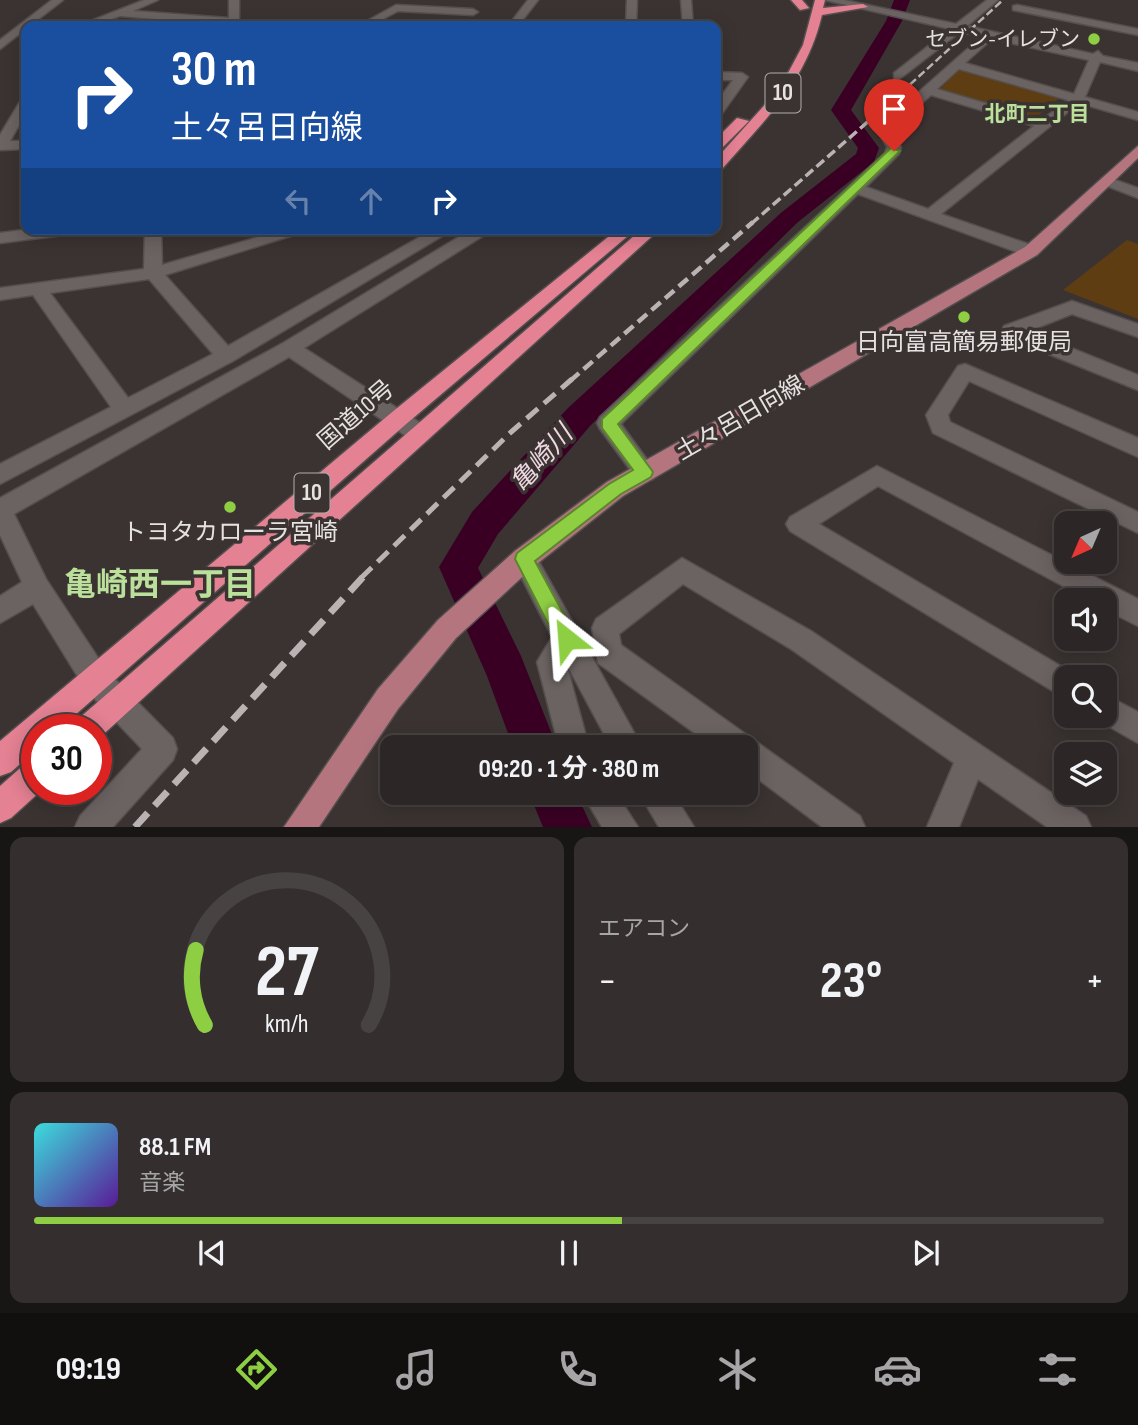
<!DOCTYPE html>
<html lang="ja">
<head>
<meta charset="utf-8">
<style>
  :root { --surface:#2c2626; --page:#342e2e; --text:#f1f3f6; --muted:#a6a5a7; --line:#484343; --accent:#8ece43 }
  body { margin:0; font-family:"Sofia Sans Condensed","Noto Sans JP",sans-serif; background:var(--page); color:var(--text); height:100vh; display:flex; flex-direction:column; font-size:26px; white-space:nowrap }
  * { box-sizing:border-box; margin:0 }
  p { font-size:23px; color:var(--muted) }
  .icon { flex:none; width:38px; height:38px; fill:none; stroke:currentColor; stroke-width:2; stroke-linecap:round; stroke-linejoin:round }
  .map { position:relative; height:827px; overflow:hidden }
  .panel { display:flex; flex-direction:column; gap:10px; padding:10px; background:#181515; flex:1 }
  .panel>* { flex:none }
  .guide { position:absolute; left:21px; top:21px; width:700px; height:214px; border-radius:14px; box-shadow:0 4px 18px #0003,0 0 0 2px var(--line); background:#1a4fa0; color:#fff; overflow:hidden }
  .needle { width:46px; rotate:224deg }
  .tools { position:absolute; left:1054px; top:511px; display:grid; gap:14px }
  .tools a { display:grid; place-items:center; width:63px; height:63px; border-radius:14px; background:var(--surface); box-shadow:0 4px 18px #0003,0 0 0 2px var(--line); font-size:35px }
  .speed { position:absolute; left:21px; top:714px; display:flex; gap:14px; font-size:35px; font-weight:700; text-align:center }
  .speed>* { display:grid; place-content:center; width:91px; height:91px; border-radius:50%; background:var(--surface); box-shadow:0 4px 18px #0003,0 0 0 2px var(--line); line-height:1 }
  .speed .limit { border:10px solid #d22; background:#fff; color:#111 }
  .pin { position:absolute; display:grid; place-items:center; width:60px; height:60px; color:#fff; margin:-72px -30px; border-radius:50% 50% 50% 0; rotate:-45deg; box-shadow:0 0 7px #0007 }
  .pin .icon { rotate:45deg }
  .me { position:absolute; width:77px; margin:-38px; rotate:332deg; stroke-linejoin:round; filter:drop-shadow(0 0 5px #0008) }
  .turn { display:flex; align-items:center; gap:24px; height:147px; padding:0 35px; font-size:32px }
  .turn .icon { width:91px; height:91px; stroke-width:2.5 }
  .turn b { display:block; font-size:49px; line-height:60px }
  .lanes { display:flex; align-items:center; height:66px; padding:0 35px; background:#0003; justify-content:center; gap:35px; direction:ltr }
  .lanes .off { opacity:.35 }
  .big { font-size:52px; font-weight:700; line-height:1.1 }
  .panel .tile { flex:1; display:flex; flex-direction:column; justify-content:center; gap:10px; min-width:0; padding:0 24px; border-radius:14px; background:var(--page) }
  .panel .dial { align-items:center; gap:0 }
  .dial svg { height:182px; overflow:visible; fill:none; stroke:var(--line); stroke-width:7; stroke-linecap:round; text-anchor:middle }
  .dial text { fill:var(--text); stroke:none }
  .song { display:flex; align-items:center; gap:21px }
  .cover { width:84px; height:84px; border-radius:10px; background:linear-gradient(135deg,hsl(180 70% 55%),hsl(270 70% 35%)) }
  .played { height:7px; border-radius:4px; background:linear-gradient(90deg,var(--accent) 55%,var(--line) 55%) }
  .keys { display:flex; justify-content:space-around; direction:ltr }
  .heat { display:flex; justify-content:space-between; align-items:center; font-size:38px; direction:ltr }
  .panel .tiles { flex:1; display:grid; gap:10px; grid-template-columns:1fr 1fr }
  .tile:last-child { grid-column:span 2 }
  .trip { position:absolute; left:380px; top:735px; width:378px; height:70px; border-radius:14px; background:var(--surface); box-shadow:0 4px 18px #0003,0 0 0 2px var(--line); font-weight:700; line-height:70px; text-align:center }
  .tabs { display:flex; height:112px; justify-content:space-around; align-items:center; background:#120f0f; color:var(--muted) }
  .tabs .icon { width:49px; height:49px }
  .tabs .selected { color:var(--accent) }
  .tabs b { font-size:32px; color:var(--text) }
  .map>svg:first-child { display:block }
  .green { fill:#5d3d11 }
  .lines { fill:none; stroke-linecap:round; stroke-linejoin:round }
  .river { fill:#3a0024; fill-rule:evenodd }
  .minor-casing { stroke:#544f4e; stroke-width:3 }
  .major-casing { stroke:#544f4e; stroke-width:3 }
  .highway-casing { stroke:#544f4e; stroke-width:3 }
  .minor { fill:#6b6362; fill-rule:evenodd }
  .major { fill:#b4757f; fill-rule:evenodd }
  .highway { fill:#e48193; fill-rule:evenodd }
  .rail-far4 { stroke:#b9b4b3; stroke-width:2.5; stroke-dasharray:8 3.5; stroke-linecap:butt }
  .rail-far3 { stroke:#b9b4b3; stroke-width:3.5; stroke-dasharray:10 4.5; stroke-linecap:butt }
  .rail-far2 { stroke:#b9b4b3; stroke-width:4.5; stroke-dasharray:12 6; stroke-linecap:butt }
  .rail-far1 { stroke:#b9b4b3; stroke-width:5; stroke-dasharray:15 8; stroke-linecap:butt }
  .rail { stroke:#b9b4b3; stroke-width:7; stroke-dasharray:19 10; stroke-linecap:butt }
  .route { fill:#8ece43; stroke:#5c862c; stroke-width:2 }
  .poi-dot { fill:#8ece43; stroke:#3a3332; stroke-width:2.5 }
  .labels { text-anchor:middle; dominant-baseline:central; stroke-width:7; stroke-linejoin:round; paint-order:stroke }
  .far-poi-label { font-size:21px; fill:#e6e2e1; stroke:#3a3332; text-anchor:end }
  .far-neighbourhood-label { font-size:21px; font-weight:bold; fill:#bbe09b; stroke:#3a3332 }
  .shield { fill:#3a3332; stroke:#b2aeac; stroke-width:2 }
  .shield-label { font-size:23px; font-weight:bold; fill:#e6e2e1 }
  .poi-label { font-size:24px; fill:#e6e2e1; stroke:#3a3332 }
  .street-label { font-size:24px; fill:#e6e2e1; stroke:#3a3332 }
  .water-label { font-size:26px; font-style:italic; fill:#f0d8e3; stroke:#3a3332 }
  .near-neighbourhood-label { font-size:32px; font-weight:bold; fill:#bbe09b; stroke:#3a3332 }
</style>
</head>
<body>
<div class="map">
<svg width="1138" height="827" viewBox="0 0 1138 827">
  <rect width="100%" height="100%" fill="#3a3332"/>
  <g class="green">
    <path d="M 959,69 L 1061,97 L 1035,118 L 940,89 Z"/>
    <path d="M 1127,240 L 1138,244 L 1138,319 L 1063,290 Z"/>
  </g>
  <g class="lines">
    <g class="river">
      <path d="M 894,0 L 910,0 L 902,21 L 851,110 L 879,148 L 874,162 L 798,222 L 590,426 L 498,534 L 478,568 L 521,656 L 557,747 L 513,747 L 487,676 L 439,567 L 472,512 L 568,408 L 782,212 L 856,154 L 858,148 L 831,110 L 886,21 Z"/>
      <path d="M 529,793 L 576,793 L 592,827 L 543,827 Z"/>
    </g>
    <g class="minor-casing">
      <g id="minor">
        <path d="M 52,0 L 63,0 L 0,49 L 0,40 Z"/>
        <path d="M 144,0 L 158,0 L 133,11 L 229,18 L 229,0 L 239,0 L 239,26 L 120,16 L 92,26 L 78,26 Z"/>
        <path d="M 528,0 L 538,0 L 518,26 L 508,26 Z"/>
        <path d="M 627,0 L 637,0 L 636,26 L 626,26 Z"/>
        <path d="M 681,0 L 691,0 L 693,26 L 683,26 Z"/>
        <path d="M 825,0 L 844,0 L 956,24 L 987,0 L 998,0 L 967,26 L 1093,54 L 1098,51 L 1103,56 L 1138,63 L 1138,71 L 1100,62 L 1085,97 L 1138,112 L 1138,120 L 1079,103 L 941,214 L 1037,247 L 1037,255 L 1025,255 L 858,194 L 621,424 L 656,472 L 653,479 L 645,481 L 637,479 L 600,429 L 597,423 L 600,417 L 885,153 L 887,147 L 877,130 L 879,127 L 982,36 L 960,32 L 898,80 L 894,79 L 894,73 L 950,29 ZM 992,39 L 1089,60 L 1074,94 L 965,63 ZM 959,69 L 1068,100 L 1042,120 L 937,89 ZM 931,95 L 1034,126 L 928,209 L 866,187 L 899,154 L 901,147 L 891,131 Z"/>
        <path d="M 396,5 L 473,9 L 478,12 L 473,15 L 398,11 L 370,26 L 358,26 Z"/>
        <path d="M 1017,5 L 1138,29 L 1138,35 L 1013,10 L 1013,6 Z"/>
        <path d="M 716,72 L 742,73 L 748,77 L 721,115 L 716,116 L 716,103 L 733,80 L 716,80 Z"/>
        <path d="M 26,99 L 26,113 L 10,141 L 26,141 L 26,149 L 0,150 L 0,135 L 21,100 Z"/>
        <path d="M 1107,177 L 1138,188 L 1138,198 L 1102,184 L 1102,178 Z"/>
        <path d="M 31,229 L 79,229 L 71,234 L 0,243 L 0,233 Z"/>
        <path d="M 145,229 L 161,229 L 162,265 L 286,229 L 313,229 L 165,275 L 228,346 L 434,229 L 454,229 L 233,361 L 0,484 L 0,464 L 111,407 L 33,295 L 0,300 L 0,288 L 144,269 ZM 149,279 L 213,354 L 128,398 L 50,293 Z"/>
        <path d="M 472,229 L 494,229 L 304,348 L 428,428 L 431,434 L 428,440 L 420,442 L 412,440 L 289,357 L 14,514 L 46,579 L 106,670 L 173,738 L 177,749 L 173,760 L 113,827 L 75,827 L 80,816 L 142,749 L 86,690 L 33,604 L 0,623 L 0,596 L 22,582 L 0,535 L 0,498 L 283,343 Z"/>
        <path d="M 1072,301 L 1138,324 L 1138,337 L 1072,314 L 1029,331 L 1138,375 L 1138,390 L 1004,336 L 1002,331 L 1004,326 Z"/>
        <path d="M 965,364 L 1138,438 L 1138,457 L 969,381 L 948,415 L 950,422 L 1138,512 L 1138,533 L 933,433 L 926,415 L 958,366 Z"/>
        <path d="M 877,466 L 1138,599 L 1138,626 L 1104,609 L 1104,600 L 1089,600 L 878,486 L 819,524 L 1076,675 L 1066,677 L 1066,699 L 790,531 L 786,524 L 790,517 Z"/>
        <path d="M 524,548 L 533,551 L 642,747 L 611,747 L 566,663 L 589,747 L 559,747 L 537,662 L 552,637 L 512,559 L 515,551 Z"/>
        <path d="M 682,558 L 811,631 L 1086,816 L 1091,827 L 1047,827 L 978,779 L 959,827 L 927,827 L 954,763 L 791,649 L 683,584 L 619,634 L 621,645 L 860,816 L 865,827 L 822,827 L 746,770 L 746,747 L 714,747 L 598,663 L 592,628 L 596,619 Z"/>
        <path d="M 1104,694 L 1138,712 L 1138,743 L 1094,718 L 1093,716 L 1104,716 Z"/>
        <path d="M 582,793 L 616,793 L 638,827 L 602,827 Z"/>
        <path d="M 639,793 L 673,793 L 694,827 L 659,827 Z"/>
      </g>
    </g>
    <g class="major-casing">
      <path id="major" d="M 1138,146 L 1138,158 L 1037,255 L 623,496 L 533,567 L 456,638 L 398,709 L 319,827 L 284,827 L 378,689 L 438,620 L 515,551 L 607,482 L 1025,247 Z"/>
    </g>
    <g class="highway-casing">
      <g id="highway">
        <path d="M 791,0 L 802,0 L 809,8 L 800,10 Z"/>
        <path d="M 815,0 L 825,0 L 823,8 L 863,4 L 868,7 L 822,15 C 806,82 765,120 721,170 L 716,171 L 716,159 L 780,88 L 803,45 Z"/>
        <path d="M 737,118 L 749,121 L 721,149 L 716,150 L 716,139 Z"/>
        <path d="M 618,229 L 636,229 L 405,425 L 58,730 L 37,730 L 37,749 L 11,772 L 0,776 L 0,741 L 391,413 Z"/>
        <path d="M 642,229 L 660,229 L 97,740 L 96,730 L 72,730 L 77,720 Z"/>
        <path d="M 37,759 L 37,789 L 43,789 L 11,818 L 0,823 L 0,786 L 26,763 Z"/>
      </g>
    </g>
    <use href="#minor" class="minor"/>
    <use href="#major" class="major"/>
    <use href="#highway" class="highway"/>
    <path class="rail-far4" d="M 893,100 L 1003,0"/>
    <path class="rail-far3" d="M 751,224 L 895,98"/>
    <path class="rail-far2" d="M 570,381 L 753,222"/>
    <path class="rail-far1" d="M 361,578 L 510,433 L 572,379"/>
    <path class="rail" d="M 135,827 L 363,577"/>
  </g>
  <path class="route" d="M 891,148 L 900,151 L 618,424 L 653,472 L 651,477 L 621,494 L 535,561 L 577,639 L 574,647 L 567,650 L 560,647 L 515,559 L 517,553 L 609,484 L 633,470 L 602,428 L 602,419 Z"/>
  <g class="poi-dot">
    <circle cx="1094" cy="39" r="7"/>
    <circle cx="964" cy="317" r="7"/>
    <circle cx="230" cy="507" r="7"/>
  </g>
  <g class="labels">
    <g class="far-poi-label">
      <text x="1080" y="39">セブン-イレブン</text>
    </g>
    <g class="far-neighbourhood-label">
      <text x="1037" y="114">北町二丁目</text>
    </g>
    <g class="shield">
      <rect x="765.5" y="73.5" width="35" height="39" rx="5"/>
      <rect x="294.5" y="473.5" width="35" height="39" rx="5"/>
    </g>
    <g class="shield-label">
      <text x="783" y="93">10</text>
      <text x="312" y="493">10</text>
    </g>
    <g class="poi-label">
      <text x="964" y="342">日向富高簡易郵便局</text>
      <text x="230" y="532">トヨタカローラ宮崎</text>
    </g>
    <g class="street-label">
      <text transform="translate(356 415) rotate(-41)">国道10号</text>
      <text transform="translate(740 418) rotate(-30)">土々呂日向線</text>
    </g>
    <g class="water-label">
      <text transform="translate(542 459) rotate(-48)">亀崎川</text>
    </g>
    <g class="near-neighbourhood-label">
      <text x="160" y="585">亀崎西一丁目</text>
    </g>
  </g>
</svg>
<div class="tools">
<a><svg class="needle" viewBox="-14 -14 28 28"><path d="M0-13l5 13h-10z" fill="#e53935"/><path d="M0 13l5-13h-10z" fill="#a6a5a7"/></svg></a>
<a><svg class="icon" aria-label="sound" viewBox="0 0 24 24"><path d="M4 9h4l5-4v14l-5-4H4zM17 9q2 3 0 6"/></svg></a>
<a><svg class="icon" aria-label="search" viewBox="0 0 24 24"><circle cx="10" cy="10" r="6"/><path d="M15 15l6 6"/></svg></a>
<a><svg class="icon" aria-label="layers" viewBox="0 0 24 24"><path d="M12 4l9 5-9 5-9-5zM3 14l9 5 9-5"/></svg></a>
</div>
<div class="speed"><div class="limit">30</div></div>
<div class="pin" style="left:894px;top:151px;background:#d93025"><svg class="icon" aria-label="arrive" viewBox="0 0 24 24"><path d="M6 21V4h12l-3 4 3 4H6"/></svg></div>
<svg class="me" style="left:567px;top:639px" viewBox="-20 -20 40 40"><path d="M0-17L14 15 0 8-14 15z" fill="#8ece43" stroke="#fff" stroke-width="4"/></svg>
<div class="trip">09:20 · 1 分 · 380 m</div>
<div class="guide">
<div class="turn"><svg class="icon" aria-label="right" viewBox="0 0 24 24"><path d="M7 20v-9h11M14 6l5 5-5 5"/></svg><div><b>30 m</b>土々呂日向線</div></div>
<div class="lanes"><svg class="icon off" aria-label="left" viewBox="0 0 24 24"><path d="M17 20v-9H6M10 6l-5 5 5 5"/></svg><svg class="icon off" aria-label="ahead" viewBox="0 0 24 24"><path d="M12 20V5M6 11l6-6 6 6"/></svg><svg class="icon" aria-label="right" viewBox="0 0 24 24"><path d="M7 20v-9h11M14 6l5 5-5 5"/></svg></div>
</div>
</div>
<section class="panel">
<div class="tiles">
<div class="tile dial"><svg viewBox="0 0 100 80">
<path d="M14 69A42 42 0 1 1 86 69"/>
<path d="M14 69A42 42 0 0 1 10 36" stroke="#8ece43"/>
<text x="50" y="56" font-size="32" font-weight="700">27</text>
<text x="50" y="72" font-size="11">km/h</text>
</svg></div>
<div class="tile"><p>エアコン</p>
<div class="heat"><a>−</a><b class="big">23°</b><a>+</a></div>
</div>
<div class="tile">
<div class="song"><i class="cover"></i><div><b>88.1 FM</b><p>音楽</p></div></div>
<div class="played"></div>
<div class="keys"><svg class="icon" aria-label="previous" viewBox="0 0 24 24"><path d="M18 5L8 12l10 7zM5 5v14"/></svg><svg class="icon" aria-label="pause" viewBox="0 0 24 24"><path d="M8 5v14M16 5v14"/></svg><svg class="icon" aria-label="next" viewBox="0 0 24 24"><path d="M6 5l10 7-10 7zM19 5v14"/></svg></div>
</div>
</div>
</section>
<nav class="tabs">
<b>09:19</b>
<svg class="icon selected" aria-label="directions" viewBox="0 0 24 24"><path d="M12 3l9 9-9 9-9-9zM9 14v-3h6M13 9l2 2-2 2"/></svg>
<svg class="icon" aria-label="music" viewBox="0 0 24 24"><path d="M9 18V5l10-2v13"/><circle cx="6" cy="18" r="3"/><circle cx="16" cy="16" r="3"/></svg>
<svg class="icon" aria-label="phone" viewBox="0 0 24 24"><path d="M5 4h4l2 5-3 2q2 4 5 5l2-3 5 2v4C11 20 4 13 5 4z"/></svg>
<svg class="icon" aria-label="climate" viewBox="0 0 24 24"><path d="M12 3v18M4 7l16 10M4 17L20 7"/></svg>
<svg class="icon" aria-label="car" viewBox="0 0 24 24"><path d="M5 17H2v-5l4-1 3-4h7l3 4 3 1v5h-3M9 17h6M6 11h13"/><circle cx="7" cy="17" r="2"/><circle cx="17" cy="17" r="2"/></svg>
<svg class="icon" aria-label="filters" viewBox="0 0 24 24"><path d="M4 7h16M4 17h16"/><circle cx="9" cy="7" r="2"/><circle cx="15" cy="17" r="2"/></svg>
</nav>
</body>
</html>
